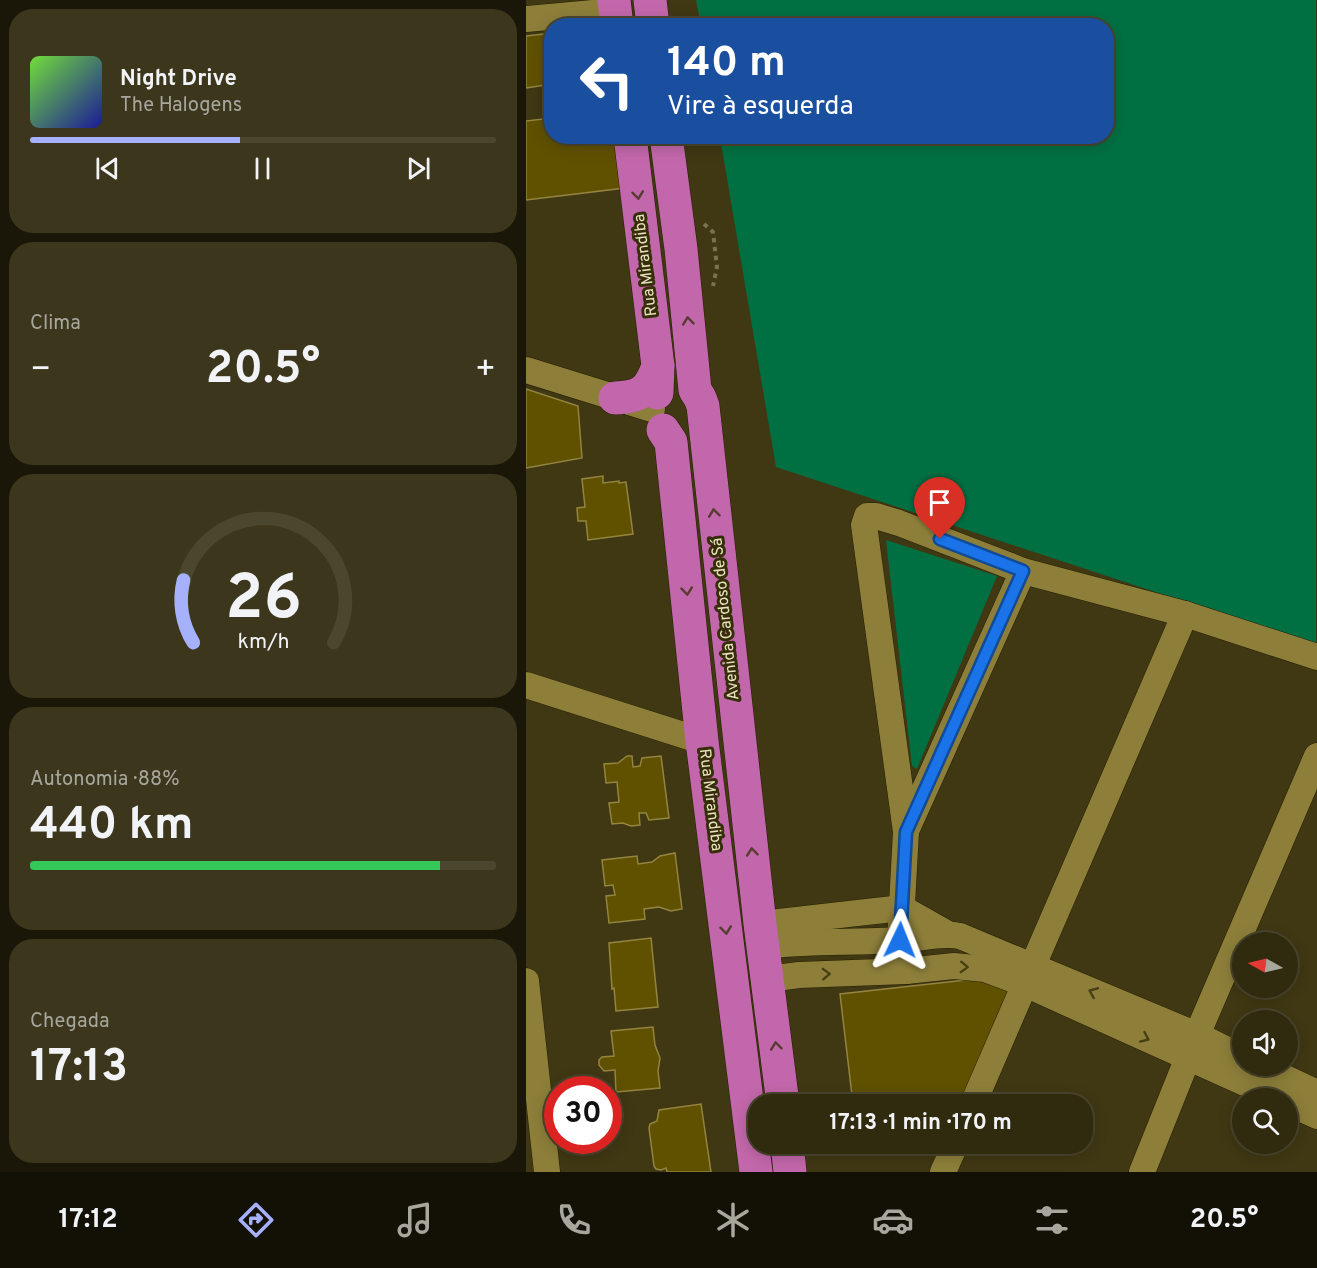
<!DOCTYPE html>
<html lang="pt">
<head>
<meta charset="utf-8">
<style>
  :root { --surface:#302a0e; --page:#3c361c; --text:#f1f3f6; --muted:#a8a79e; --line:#4b462e; --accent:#a6b1fc }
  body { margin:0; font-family:Overpass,sans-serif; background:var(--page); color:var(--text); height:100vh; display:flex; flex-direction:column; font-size:22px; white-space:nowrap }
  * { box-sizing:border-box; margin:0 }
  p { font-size:20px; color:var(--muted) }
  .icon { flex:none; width:33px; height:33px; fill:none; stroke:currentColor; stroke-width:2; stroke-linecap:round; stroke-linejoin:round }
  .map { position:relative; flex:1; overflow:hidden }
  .details { display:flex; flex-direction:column; gap:9px; padding:9px; background:#1a1708; width:526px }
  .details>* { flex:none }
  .top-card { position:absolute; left:18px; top:18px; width:570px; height:126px; border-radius:24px; box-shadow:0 3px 15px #0003,0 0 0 2px var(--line); background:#1a4fa0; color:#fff; overflow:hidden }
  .needle { width:39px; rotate:278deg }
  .buttons { position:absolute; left:706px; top:932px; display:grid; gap:12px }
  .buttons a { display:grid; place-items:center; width:66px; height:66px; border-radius:50%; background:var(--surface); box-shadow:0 3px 15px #0003,0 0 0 2px var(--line); font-size:30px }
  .speed { position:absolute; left:18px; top:1076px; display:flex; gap:12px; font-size:30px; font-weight:700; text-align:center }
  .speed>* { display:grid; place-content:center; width:78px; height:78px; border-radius:50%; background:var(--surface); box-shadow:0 3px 15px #0003,0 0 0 2px var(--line); line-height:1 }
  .speed .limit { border:9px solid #d22; background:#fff; color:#111 }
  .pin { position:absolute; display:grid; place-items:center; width:51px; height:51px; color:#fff; margin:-62px -26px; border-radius:50% 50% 50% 0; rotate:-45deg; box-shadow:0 0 6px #0007 }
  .pin .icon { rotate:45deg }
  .me { position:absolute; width:66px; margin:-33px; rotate:2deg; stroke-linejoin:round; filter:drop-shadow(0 0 4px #0008) }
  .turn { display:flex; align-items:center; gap:21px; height:126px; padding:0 24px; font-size:27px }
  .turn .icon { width:78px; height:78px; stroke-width:2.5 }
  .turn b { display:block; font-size:42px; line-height:51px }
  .big { font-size:45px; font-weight:700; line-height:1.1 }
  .details .card { flex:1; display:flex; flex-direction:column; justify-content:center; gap:9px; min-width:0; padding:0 21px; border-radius:24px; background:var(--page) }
  .details .dial { align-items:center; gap:0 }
  .dial svg { height:156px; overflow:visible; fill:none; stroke:var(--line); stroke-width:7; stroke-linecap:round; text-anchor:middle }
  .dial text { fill:var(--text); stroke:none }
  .song { display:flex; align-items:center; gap:18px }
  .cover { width:72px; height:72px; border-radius:9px; background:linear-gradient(135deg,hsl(100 70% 55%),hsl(240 70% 35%)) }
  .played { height:6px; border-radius:3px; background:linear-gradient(90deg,var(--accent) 45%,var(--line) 45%) }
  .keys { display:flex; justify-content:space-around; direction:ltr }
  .heat { display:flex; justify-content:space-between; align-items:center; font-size:33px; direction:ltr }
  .charge { height:9px; border-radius:4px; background:linear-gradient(90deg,#34c759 88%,var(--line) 0) }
  .trip { position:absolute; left:222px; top:1094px; width:345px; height:60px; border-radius:24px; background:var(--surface); box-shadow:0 3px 15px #0003,0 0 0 2px var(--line); font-weight:700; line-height:60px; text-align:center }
  .menu { display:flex; height:96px; justify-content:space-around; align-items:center; background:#131106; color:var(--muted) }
  .menu .icon { width:42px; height:42px }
  .menu .current { color:var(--accent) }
  .menu b { font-size:27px; color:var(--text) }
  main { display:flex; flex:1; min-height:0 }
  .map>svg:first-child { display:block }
  .green { fill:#007043 }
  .building { fill:#605100; stroke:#93843f; stroke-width:1.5 }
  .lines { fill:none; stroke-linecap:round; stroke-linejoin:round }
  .minor-casing { stroke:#261f00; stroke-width:27 }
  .highway-casing { stroke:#261f00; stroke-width:34 }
  .path { stroke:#7a724e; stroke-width:4; stroke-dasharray:4.5 4.5; stroke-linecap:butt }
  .minor { stroke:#8d7f3a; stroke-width:26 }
  .highway { stroke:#c267ab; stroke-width:33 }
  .oneway { stroke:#583c31 }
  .oneway2 { stroke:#473e12 }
  .route-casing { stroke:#114b97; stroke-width:15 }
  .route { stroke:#1a73e8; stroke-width:10 }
  .labels { text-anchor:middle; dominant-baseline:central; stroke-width:6; stroke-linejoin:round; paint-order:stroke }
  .street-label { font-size:16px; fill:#e9e2bf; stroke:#352e08 }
</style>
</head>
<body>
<main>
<section class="details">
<div class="card">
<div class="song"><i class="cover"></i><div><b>Night Drive</b><p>The Halogens</p></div></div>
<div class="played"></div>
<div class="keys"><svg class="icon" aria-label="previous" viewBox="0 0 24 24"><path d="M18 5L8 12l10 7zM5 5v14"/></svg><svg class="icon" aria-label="pause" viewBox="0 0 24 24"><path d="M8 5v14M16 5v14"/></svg><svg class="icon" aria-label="next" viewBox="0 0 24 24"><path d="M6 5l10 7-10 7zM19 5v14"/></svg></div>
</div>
<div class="card"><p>Clima</p>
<div class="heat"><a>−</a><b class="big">20.5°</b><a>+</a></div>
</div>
<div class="card dial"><svg viewBox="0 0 100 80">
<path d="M14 69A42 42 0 1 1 86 69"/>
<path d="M14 69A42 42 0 0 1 9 37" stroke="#a6b1fc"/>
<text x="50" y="56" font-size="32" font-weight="700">26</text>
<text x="50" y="72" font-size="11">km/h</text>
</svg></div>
<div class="card"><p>Autonomia · 88%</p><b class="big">440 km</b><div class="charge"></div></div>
<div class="card"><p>Chegada</p><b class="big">17:13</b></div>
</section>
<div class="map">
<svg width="791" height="1172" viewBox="0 0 791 1172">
  <rect width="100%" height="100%" fill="#403813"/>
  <g class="green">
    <path d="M 170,0 L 790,0 L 790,645 L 250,467 L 194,137 L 580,136 L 580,26 L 175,25 Z"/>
    <path d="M 360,540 L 471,576 L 391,769 L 386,766 Z"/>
  </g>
  <g class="building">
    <path d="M 26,33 L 26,84 L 0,88 L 0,36 Z"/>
    <path d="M 26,118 L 26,136 L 95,136 L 99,188 L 0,200 L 0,121 Z"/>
    <path d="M 0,389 L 52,406 L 56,458 L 0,468 Z"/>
    <path d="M 77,476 L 77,483 L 93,481 L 93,483 L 100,482 L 107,534 L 62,540 L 60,521 L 52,521 L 51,508 L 59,507 L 56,479 Z"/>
    <path d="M 101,756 L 106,756 L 107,767 L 114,766 L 116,758 L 135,756 L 143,818 L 123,820 L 120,813 L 113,813 L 114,825 L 105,826 L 97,823 L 86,824 L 83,803 L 93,802 L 91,782 L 80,783 L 78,764 L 92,763 Z"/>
    <path d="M 149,853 L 156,909 L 145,911 L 133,907 L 118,909 L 119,919 L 83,923 L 80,896 L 89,895 L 87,885 L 79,886 L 76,860 L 111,856 L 112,864 L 126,862 L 134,856 Z"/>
    <path d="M 125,938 L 132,1007 L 90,1011 L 88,988 L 86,989 L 83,943 Z"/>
    <path d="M 458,978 L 484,992 L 437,1104 L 327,1104 L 314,994 Z"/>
    <path d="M 127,1027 L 129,1045 L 134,1058 L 132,1071 L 134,1088 L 90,1092 L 89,1070 L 78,1071 L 73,1065 L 73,1060 L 76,1057 L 88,1056 L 85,1031 Z"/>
    <path d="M 175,1104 L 185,1172 L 141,1172 L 140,1168 L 135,1170 L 130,1169 L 128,1166 L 123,1128 L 124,1124 L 131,1121 L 133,1110 Z"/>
  </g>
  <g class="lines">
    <g class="minor-casing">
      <g id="minor">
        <path d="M 0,19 L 89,11"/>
        <path d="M 0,370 L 126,409"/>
        <path d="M 0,685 L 176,741"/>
        <path d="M 380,831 L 497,571"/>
        <path d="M 234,924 L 376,908 L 422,934"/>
        <path d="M 237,946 C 283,940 328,943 373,940 C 394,939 414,932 434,936 L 671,1035 L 717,1058"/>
        <path d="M 380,971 L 374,940 L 380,832 L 338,525 L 341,516 L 350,516 L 373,523 L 497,571 L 659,614 L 791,657"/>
        <path d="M 242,979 L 273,975 L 380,971 L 428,966 L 459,969 L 499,984 L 752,1098"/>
        <path d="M 0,981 L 21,1172"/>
        <path d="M 732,1065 L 791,1093"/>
        <path d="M 762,1103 L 791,1116"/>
        <path d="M 447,1104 L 659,614"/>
        <path d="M 417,1172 L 430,1143"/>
        <path d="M 616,1172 L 671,1035 L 791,756"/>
      </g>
    </g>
    <g class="highway-casing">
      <g id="highway">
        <path d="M 88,0 L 91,26"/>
        <path d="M 124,0 L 127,26"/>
        <path d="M 104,136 L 132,366 L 131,393"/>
        <path d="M 140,136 L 155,249 L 169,390 L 174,398 L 177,406 L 234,924 L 257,1104"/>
        <path d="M 89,398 C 115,397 123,391 132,366"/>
        <path d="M 137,430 L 145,442 L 176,741 L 230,1172"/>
        <path d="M 261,1143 L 264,1172"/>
      </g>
    </g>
    <path class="path" d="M 178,224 L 187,232 L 191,267 L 187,286"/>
    <use href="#minor" class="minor"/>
    <use href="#highway" class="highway"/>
  </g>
  <defs><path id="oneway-chevron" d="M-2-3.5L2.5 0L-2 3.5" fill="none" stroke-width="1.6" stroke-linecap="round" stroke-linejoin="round" transform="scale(1.5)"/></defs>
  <g class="oneway">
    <use href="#oneway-chevron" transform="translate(112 195) rotate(83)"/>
    <use href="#oneway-chevron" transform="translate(162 321) rotate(-96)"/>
    <use href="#oneway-chevron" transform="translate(188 513) rotate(-97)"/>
    <use href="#oneway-chevron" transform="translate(161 591) rotate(84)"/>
    <use href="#oneway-chevron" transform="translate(226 852) rotate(-96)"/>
    <use href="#oneway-chevron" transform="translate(200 930) rotate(83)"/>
    <use href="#oneway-chevron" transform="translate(250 1046) rotate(-97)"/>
  </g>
  <g class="oneway2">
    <use href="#oneway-chevron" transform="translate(438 967) rotate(2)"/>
    <use href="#oneway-chevron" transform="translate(300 974) rotate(-2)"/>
    <use href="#oneway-chevron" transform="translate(567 992) rotate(-157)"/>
    <use href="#oneway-chevron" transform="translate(619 1038) rotate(24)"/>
  </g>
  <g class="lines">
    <g class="route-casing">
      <path id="route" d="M 374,940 L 380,832 L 497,571 L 414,539"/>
    </g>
    <use href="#route" class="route"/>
  </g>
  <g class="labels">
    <g class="street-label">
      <text transform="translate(120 265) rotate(-97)">Rua Mirandiba</text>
      <text transform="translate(200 619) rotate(-96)">Avenida Cardoso de Sá</text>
      <text transform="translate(184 800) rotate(83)">Rua Mirandiba</text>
    </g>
  </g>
</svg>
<div class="buttons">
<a><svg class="needle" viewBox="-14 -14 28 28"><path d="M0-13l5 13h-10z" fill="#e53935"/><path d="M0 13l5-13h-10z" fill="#a8a79e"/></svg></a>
<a><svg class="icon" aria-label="sound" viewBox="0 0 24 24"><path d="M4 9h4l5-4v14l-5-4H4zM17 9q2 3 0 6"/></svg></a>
<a><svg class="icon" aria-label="search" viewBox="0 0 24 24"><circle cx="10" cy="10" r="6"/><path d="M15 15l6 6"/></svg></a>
</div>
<div class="speed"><div class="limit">30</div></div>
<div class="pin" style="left:414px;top:539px;background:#d93025"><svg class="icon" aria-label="arrive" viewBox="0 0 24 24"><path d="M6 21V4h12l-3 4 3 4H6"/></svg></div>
<svg class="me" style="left:374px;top:940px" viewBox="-20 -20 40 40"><path d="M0-17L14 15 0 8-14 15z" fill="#1a73e8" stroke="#fff" stroke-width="4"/></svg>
<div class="trip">17:13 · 1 min · 170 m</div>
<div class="top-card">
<div class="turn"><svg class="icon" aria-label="left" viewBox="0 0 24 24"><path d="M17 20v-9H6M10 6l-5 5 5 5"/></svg><div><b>140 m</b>Vire à esquerda</div></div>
</div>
</div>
</main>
<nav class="menu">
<b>17:12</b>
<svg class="icon current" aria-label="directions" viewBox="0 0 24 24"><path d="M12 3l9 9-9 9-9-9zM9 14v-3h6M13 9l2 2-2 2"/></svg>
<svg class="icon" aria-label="music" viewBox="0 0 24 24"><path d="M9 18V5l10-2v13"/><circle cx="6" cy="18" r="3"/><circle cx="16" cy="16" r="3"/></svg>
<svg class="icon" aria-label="phone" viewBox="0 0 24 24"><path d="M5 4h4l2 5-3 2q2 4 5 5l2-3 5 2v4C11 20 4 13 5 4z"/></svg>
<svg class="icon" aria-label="climate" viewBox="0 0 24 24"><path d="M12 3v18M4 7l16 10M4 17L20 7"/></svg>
<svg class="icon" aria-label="car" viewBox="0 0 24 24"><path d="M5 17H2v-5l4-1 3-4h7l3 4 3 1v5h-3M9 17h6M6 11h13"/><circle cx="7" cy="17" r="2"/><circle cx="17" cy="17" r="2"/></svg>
<svg class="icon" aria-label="filters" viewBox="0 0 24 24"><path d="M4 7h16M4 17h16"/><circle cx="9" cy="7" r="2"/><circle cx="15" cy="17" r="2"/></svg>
<b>20.5°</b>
</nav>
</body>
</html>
